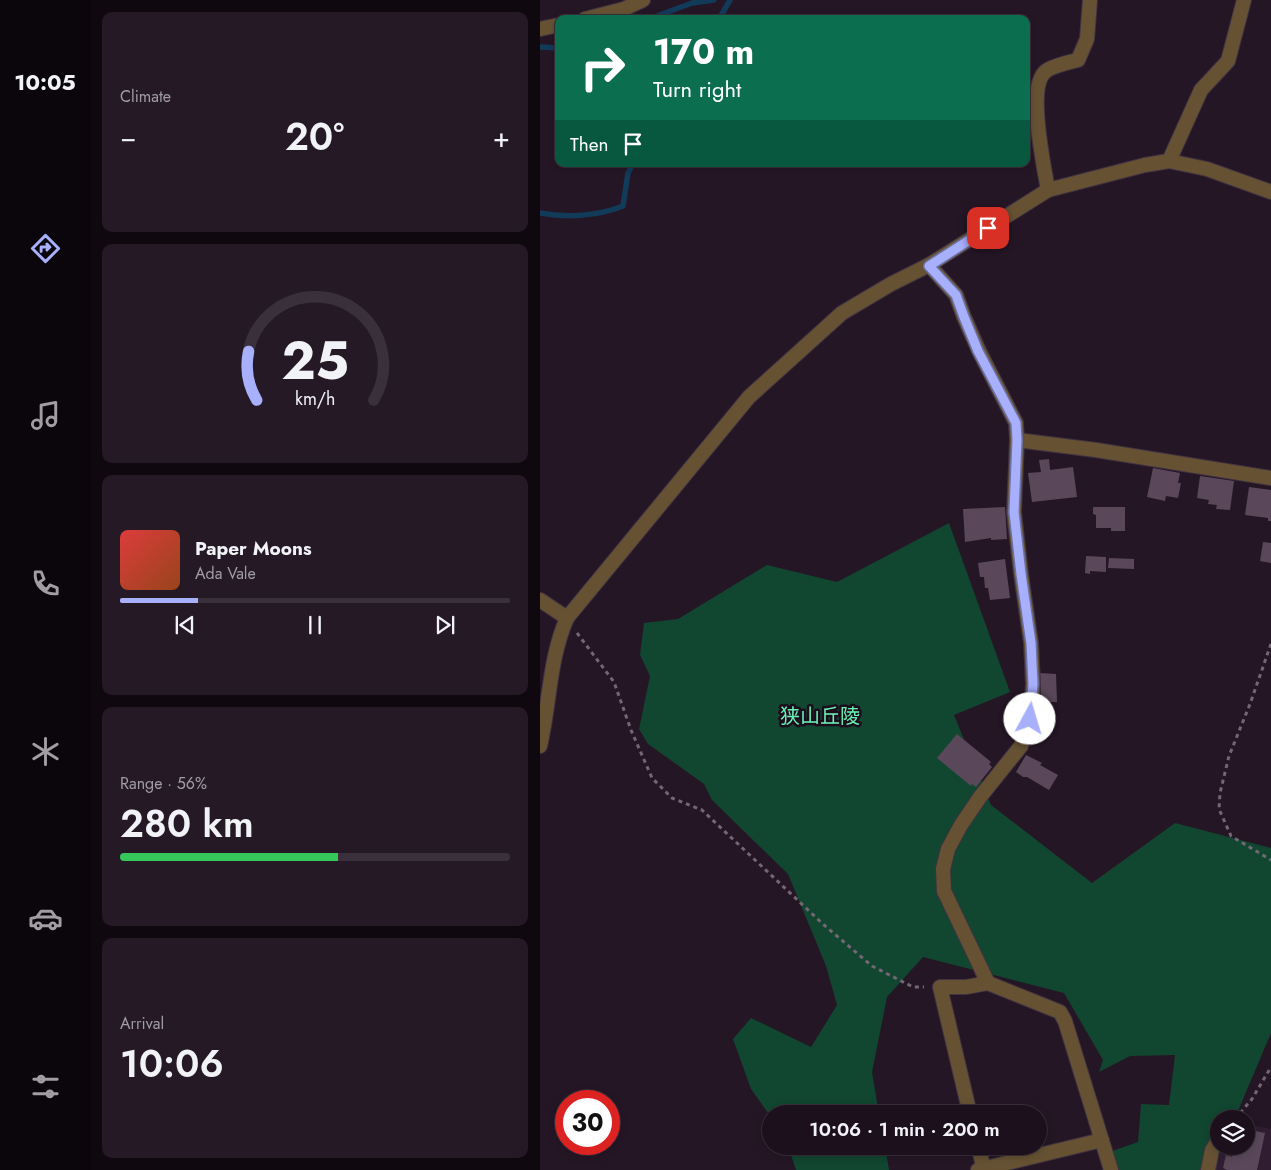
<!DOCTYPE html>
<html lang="en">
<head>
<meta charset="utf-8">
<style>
  :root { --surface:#1c101c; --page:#251925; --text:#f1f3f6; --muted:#a09da3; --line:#3a303b; --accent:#a8b0fc }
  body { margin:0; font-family:Jost,"Noto Sans JP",sans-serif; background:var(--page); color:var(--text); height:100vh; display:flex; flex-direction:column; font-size:19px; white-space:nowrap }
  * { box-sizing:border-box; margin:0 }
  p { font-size:16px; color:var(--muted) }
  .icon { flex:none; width:28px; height:28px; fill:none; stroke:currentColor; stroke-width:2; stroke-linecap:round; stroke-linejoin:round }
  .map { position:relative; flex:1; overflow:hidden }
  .sheet { display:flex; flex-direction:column; gap:12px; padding:12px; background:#0f090f; width:450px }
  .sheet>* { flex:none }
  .banner { position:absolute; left:15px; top:15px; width:475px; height:152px; border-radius:10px; box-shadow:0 2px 8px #0003,0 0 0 1px var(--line); background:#0b6e4f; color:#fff; overflow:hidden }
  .controls { position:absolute; left:670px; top:1110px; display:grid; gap:10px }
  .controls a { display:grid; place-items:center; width:45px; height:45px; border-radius:50%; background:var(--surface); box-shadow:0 2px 8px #0003,0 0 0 1px var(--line); font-size:25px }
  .speed { position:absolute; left:15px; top:1090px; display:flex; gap:10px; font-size:25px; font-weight:700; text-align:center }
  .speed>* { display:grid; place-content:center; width:65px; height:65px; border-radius:50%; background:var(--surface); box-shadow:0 2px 8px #0003,0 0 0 1px var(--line); line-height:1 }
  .speed .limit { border:8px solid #d22; background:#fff; color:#111 }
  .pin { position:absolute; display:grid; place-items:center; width:42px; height:42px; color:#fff; margin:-21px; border-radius:10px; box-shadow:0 2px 8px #0006 }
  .me { position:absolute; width:55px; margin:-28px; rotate:6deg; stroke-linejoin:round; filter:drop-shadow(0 0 4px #0008) }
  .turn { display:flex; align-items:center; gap:18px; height:105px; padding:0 15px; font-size:22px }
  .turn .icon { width:65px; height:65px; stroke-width:2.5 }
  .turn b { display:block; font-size:35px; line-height:42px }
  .then { display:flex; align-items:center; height:48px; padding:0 15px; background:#0003; gap:10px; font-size:19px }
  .big { font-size:38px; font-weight:600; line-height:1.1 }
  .sheet .card { flex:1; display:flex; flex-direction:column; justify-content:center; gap:8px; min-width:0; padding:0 18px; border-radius:10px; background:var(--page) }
  .sheet .dial { align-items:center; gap:0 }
  .dial svg { height:130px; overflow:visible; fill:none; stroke:var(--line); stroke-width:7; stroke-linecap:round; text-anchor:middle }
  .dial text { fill:var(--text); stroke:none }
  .song { display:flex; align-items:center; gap:15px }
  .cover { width:60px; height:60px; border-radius:8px; background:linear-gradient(135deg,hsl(0 70% 55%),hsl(20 70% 35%)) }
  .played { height:5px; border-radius:2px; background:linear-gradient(90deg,var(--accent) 20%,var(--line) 20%) }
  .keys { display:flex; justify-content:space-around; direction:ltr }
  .heat { display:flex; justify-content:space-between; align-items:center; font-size:28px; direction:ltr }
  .charge { height:8px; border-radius:4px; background:linear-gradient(90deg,#34c759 56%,var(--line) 0) }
  .trip { position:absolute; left:222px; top:1105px; width:285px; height:50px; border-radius:25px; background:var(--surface); box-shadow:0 2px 8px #0003,0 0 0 1px var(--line); font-weight:600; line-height:50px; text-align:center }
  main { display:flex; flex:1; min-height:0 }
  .menu { display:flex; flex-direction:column; width:90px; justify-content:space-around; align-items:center; background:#0b060b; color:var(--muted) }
  .menu .icon { width:35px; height:35px }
  .menu .selected { color:var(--accent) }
  .menu b { font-size:22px; color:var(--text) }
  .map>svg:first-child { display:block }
  .built { fill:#311d32 }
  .green { fill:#114630 }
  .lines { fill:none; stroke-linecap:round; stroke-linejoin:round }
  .stream { stroke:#123a59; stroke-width:5.5 }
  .building { fill:#5a485a }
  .minor-casing { stroke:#413342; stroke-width:16 }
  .tertiary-casing { stroke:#413342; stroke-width:16 }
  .path { stroke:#746775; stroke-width:3; stroke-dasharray:4 4; stroke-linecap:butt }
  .minor { stroke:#665233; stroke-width:14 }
  .tertiary { stroke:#665233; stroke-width:14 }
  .route-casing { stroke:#6d72a4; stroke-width:12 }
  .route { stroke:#a8b0fc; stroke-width:9 }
  .labels { text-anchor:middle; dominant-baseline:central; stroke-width:5; stroke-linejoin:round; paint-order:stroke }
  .park-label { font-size:20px; fill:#6bf3b6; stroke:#1c0d1c }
</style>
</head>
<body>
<main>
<nav class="menu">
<b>10:05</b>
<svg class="icon selected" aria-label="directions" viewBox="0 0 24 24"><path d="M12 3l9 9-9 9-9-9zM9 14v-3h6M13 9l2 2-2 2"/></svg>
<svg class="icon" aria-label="music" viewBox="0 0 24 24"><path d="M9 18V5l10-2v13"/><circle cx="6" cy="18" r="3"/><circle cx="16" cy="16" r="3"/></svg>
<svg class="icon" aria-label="phone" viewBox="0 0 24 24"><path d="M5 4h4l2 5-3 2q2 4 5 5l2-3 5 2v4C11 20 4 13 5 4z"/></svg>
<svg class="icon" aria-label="climate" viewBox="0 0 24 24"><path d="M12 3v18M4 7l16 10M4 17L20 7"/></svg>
<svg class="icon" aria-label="car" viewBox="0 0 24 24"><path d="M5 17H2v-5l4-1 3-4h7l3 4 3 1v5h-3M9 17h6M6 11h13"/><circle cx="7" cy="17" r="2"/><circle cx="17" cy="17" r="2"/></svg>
<svg class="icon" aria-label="filters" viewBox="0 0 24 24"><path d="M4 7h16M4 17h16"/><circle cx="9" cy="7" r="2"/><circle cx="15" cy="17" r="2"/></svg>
</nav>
<section class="sheet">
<div class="card"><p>Climate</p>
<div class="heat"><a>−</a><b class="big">20°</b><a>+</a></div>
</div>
<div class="card dial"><svg viewBox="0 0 100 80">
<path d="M14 69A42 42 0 1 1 86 69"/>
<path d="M14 69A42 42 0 0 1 9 39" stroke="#a8b0fc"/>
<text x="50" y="56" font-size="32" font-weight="700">25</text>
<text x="50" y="72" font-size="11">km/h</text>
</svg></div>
<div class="card">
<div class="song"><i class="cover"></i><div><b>Paper Moons</b><p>Ada Vale</p></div></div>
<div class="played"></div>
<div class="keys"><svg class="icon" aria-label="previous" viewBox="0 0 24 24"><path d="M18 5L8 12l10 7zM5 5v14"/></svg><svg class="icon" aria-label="pause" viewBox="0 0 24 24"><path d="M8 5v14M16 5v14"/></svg><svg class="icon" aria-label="next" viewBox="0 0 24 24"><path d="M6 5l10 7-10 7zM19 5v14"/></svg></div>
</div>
<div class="card"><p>Range · 56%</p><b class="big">280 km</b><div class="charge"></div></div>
<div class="card"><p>Arrival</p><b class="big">10:06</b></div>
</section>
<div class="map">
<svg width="731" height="1170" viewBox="0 0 731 1170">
  <rect width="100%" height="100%" fill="#251626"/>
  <path class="built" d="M 706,1124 L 731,1129 L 731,1170 L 673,1170 L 682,1146 L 706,1146 Z"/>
  <g class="green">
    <path d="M 409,523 L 470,692 L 414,715 L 451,805 L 552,883 L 635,823 L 731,848 L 731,1033 L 698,1111 L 691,1119 L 679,1119 L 679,1132 L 666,1146 L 665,1170 L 579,1170 L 572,1151 L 598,1142 L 601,1104 L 629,1105 L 635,1055 L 590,1056 L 559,1072 L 563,1060 L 524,993 L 383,957 L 347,997 L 332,1072 L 339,1114 L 231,1114 L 231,1117 L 211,1089 L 193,1039 L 211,1018 L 271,1047 L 297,1005 L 286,966 L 248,874 L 172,800 L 164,784 L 108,744 L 99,729 L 110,676 L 100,655 L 104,623 L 138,619 L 227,565 L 297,582 Z"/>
    <path d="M 248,1146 L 345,1146 L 349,1170 L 256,1170 Z"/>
  </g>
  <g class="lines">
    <g class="stream">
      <path d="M 109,19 L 152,3 L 174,0"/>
      <path d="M 179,19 L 190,0"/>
      <path d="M 0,47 L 19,48"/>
      <path d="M 0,213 C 27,218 58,216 83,206 L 88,173 L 93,164"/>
    </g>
  </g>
  <g class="building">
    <path d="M 509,459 L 510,470 L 533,467 L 537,497 L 492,502 L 488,473 L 501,472 L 499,460 Z"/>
    <path d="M 613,468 L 640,473 L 638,483 L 641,483 L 638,498 L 626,496 L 625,501 L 607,497 Z"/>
    <path d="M 660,476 L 694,481 L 690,510 L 676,509 L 677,505 L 668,504 L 669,500 L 657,498 Z"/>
    <path d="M 709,487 L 731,490 L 731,521 L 728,521 L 728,518 L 705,515 Z"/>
    <path d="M 465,507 L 467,539 L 451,540 L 451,538 L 425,542 L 423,509 Z"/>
    <path d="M 553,507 L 585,507 L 585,531 L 571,531 L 571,528 L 556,528 L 556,515 L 553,514 Z"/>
    <path d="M 723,542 L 731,543 L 731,563 L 720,561 Z"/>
    <path d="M 546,556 L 566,557 L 566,572 L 550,571 L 550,574 L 545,573 Z"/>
    <path d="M 569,558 L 594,559 L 594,569 L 568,568 Z"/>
    <path d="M 465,559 L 470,598 L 450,600 L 448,588 L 445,588 L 444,577 L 440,577 L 438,563 Z"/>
    <path d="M 500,673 L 516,674 L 517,702 L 510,702 L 510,708 L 504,708 L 504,702 L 501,702 Z"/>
    <path d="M 417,734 L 451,762 L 449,764 L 452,767 L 436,787 L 432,784 L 431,786 L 397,758 Z"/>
    <path d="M 486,755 L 502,763 L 500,765 L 518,775 L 509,790 L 487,777 L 483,777 L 476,772 Z"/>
    <path d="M 706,1129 L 725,1133 L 717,1170 L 687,1170 L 683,1168 L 686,1155 L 692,1157 L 695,1146 L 706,1146 Z"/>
  </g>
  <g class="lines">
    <g class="minor-casing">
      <g id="minor">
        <path d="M 629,161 L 661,90 L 688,61 L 704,0"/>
        <path d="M 508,190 C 504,166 486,86 506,71 C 512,66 530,62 538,60 L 547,39 L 550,0"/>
        <path d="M 389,265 L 416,295 L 424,317 L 439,351 L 476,423 L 477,440 L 474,512 L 481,574 L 491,643 L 493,684 L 490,719 L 481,746 L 440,797 L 421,825 L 408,849 L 403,869 L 404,891 L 448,983 L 520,1012 L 525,1021 L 571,1170"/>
        <path d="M 477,440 L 556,450 L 731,478"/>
        <path d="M 0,600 L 27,618"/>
        <path d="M 0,746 C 10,703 9,659 27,618 L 209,397 L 302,313 L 351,284 L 389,265 L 508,190 L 605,165 L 629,161 L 667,169 L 731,192"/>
        <path d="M 430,1114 L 400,987 L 426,987 L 448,983"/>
        <path d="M 438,1146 L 444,1169"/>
        <path d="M 438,1170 L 562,1140"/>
        <path d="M 668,1170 L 672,1150 L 679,1139"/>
      </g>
    </g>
    <g class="tertiary-casing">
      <g id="tertiary">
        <path d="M 45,19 L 84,9 L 103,0"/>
        <path d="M 0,29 L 19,25"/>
      </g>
    </g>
    <g class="path">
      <path d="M 37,633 L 74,682 L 91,730 L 112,778 L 132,798 L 162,810 L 284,925 L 332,966 L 373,987 L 384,987"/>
      <path d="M 731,644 L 710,704 L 689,756 L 680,793 L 679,809 L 691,836 L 731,860"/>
      <path d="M 695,1119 L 712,1099 L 731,1067"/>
    </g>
    <use href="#minor" class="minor"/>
    <use href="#tertiary" class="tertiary"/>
  </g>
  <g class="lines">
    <g class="route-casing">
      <path id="route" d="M 448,228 L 389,266 L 416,295 L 424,317 L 438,351 L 476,423 L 477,440 L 474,512 L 481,574 L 491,643 L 493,684 L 490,719"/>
    </g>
    <use href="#route" class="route"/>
  </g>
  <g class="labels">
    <g class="park-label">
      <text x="280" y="716">狭山丘陵</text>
    </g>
  </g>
</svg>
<div class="controls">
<a><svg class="icon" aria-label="layers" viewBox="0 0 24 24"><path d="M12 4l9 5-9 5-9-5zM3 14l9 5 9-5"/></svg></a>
</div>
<div class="speed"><div class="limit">30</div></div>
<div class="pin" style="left:448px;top:228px;background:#d93025"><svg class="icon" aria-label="arrive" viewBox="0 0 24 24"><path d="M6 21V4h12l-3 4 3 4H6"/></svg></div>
<svg class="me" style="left:490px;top:719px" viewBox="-20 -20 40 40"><circle r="19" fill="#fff"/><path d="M0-13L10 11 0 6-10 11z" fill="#a8b0fc"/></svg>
<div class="trip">10:06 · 1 min · 200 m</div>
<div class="banner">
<div class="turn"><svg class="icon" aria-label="right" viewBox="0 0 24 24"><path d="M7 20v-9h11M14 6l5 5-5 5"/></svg><div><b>170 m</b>Turn right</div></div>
<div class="then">Then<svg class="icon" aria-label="arrive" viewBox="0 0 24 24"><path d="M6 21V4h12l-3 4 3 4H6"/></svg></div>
</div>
</div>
</main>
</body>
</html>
